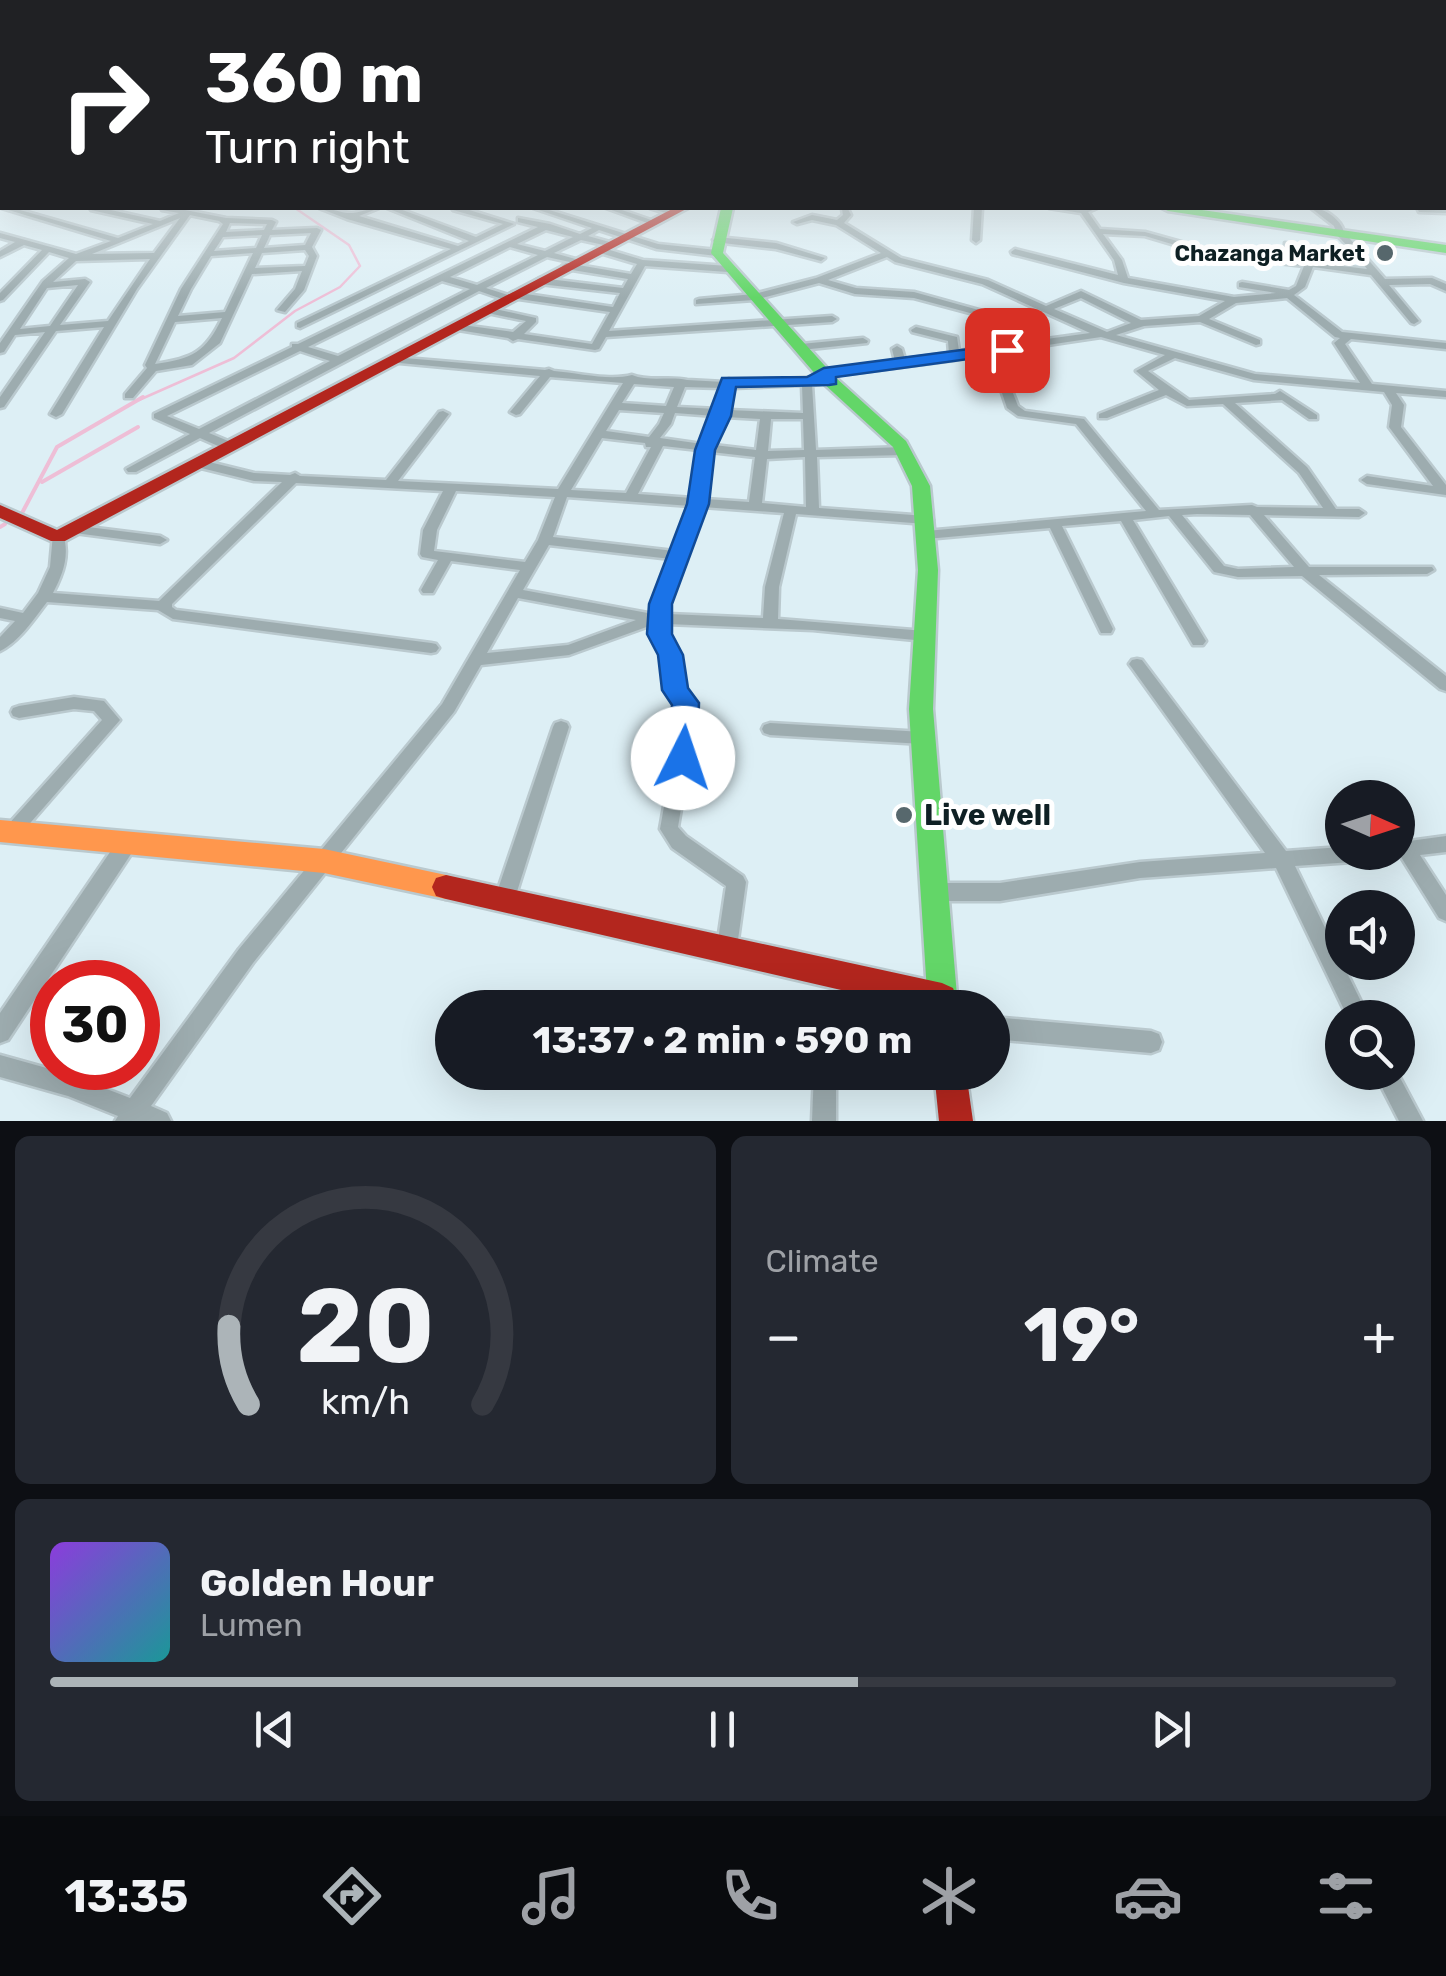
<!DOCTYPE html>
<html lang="en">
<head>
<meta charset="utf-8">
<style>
  :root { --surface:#171b24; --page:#242831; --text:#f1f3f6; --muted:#9ea1a6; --line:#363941; --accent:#acb4b8 }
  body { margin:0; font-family:Rubik,sans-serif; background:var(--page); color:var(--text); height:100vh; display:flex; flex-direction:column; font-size:38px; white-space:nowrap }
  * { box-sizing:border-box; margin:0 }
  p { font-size:32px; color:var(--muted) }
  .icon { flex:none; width:55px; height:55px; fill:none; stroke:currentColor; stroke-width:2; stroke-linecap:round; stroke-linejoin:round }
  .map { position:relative; height:1121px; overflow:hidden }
  .details { display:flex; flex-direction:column; gap:15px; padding:15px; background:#0d0f14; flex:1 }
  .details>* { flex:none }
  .hud { position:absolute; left:0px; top:0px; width:1448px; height:210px; box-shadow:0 10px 40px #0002; background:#202124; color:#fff; overflow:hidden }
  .needle { width:65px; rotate:93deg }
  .tools { position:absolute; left:1325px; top:780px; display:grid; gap:20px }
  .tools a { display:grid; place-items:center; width:90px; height:90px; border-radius:50%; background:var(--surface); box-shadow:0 10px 40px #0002; font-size:50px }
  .speed { position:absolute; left:30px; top:960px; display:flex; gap:20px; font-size:50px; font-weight:700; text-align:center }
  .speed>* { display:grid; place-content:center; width:130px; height:130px; border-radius:50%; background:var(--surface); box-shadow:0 10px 40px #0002; line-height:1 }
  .speed .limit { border:15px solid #d22; background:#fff; color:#111 }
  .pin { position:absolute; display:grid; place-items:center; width:85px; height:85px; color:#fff; margin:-42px; border-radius:20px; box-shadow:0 5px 15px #0006 }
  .me { position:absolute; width:110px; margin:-55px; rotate:4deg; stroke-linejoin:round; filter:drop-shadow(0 0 8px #0008) }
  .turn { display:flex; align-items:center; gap:35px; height:210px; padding:0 40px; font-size:45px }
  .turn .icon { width:130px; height:130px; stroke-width:2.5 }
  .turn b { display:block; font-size:70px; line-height:85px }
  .big { font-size:75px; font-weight:700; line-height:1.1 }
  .details .widget { flex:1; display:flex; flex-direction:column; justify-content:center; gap:15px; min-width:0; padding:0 35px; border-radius:15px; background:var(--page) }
  .details .dial { align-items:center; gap:0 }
  .dial svg { height:260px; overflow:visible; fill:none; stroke:var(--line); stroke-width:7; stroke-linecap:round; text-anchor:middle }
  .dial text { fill:var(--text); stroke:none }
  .song { display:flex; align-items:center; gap:30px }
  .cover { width:120px; height:120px; border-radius:15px; background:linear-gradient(135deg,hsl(270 70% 55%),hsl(180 70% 35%)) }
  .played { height:10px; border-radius:5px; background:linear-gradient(90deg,var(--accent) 60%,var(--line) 60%) }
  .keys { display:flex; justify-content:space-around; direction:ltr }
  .heat { display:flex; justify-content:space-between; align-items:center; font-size:55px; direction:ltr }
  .details .tiles { flex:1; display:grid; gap:15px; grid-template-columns:1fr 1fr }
  .widget:last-child { grid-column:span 2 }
  .trip { position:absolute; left:435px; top:990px; width:575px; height:100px; border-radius:50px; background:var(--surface); box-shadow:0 10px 40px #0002; font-weight:700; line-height:100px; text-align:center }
  .tab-bar { display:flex; height:160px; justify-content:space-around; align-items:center; background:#090b0e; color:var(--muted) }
  .tab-bar .icon { width:70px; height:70px }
  .tab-bar .selected { color:var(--accent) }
  .tab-bar b { font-size:45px; color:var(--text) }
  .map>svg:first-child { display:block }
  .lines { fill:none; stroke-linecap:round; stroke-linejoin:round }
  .stream-far1 { stroke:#eebed6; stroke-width:2.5 }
  .stream { stroke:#eebed6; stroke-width:4 }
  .street-casing { stroke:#bac9ce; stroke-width:5 }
  .fast-casing { stroke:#bac9ce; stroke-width:5 }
  .slow-casing { stroke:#bac9ce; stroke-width:5 }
  .jam-casing { stroke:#bac9ce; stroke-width:5 }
  .street { fill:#9dacaf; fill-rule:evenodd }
  .fast { fill:#63d668; fill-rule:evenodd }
  .slow { fill:#ff974d; fill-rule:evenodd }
  .jam { fill:#b3261e; fill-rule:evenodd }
  .route { fill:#1a73e8; stroke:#114b97; stroke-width:2.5 }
  .poi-dot { fill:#57686d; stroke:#fff; stroke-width:4 }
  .labels { text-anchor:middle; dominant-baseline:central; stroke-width:10; stroke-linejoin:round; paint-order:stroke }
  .far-poi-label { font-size:22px; font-weight:bold; fill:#0f2024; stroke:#fff; text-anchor:end }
  .near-poi-label { font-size:30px; font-weight:bold; fill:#0f2024; stroke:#fff; text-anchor:start }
</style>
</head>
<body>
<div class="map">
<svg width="1446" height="1121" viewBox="0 0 1446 1121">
  <rect width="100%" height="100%" fill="#ddeff5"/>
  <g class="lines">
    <path class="stream-far1" d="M 139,400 L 234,358 L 295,311 L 340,287 L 360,266 L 349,245 L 295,208"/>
    <g class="stream">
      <path d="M 42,482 L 138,427"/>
      <path d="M 21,515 L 57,447 L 143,397"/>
      <path d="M 0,527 L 5,524"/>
    </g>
    <g class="street-casing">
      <g id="street">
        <rect x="1445" y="147" width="1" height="4"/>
        <rect x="0" y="160" width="2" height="4"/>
        <rect x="0" y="171" width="2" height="4"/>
        <rect x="1445" y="184" width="1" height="4"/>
        <rect x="0" y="185" width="2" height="4"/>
        <path d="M 2,208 L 13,208 L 118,238 L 153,224 L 91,210 L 90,208 L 102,208 L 160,221 L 179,213 L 162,210 L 161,208 L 175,208 L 226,218 L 272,220 L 276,222 L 272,230 L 317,228 L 321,230 L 312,247 L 317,256 L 304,290 L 285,312 L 277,310 L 295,289 L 302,271 L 252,274 L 220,343 L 192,365 L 156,371 L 133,398 L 125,398 L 125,394 L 147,368 L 145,365 L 181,289 L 223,224 L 219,221 L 190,215 L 137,289 L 62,414 L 56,417 L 50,414 L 104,327 L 56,331 L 4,407 L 0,408 L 0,397 L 45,332 L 15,335 L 4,352 L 0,353 L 0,343 L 43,281 L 69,258 L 49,252 L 3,300 L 0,301 L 0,293 L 42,250 L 24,245 L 0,257 L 0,251 L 15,242 L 0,238 L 0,233 L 76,254 L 111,241 ZM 180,218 L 154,253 L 92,254 ZM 230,223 L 267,224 L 264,230 L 226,232 ZM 311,233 L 305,245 L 264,248 L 270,235 ZM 262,235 L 256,248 L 214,251 L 223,237 ZM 305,250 L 309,256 L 305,266 L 255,268 L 262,253 ZM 253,253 L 225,312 L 178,316 L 191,289 L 211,256 ZM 150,259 L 108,321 L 60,325 L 90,282 L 85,279 L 53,282 L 76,261 ZM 78,285 L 50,326 L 20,329 L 47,288 ZM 222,318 C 206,352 192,359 155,364 L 175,322 Z"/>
        <path d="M 319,208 C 330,207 342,214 353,213 C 362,212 369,208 379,208 L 359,216 L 458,246 L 469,241 L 387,208 L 397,208 L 476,237 L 503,224 L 453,210 L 452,208 L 463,208 L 514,224 L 300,328 L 297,327 L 297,323 L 451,249 L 347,219 Z"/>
        <path d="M 533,208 L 543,208 L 658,244 L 717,250 L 721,253 L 717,256 L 657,249 L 599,230 L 588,236 L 613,243 L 613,247 L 581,240 L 554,253 L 579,260 L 579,264 L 547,257 L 486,288 L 508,295 L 513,292 L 613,307 L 620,293 L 540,284 L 535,281 L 540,278 L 623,288 L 628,279 L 566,269 L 562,266 L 566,263 L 631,274 L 637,264 L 597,252 L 596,250 L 600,247 L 643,260 L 728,266 L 732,269 L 728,272 L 645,266 L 609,331 L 832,316 L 837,319 L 832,322 L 606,337 L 599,349 L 595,350 L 518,339 L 513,341 L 508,338 L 452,329 L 450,327 L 455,324 L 513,332 L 526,321 L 483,312 L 481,310 L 486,307 L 536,318 L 536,322 L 524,334 L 592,344 L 610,312 L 512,298 L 508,301 L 479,291 L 209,433 L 233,443 L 235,446 L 233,449 L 225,449 L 200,438 L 136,472 L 128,472 L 126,469 L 190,434 L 154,418 L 154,414 L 292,347 L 292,344 L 298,344 L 538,227 L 518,222 L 518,218 L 550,224 L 580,234 L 592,228 ZM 546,230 L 573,237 L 545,251 L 517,244 ZM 510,247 L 538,255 L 477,285 L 450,277 ZM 442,281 L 470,289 L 338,356 L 308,347 ZM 300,351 L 330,361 L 199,429 L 167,416 Z"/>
        <path d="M 606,208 L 616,208 L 657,222 L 650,224 Z"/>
        <path d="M 650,208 L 661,208 L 676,213 L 672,215 Z"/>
        <path d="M 974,208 L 982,208 L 980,240 L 976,243 L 972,240 Z"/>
        <path d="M 1049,208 L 1097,208 L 1088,212 L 1100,229 L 1145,232 L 1206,249 L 1307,261 L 1314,257 L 1329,255 L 1285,247 L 1285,243 L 1331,250 L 1334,251 L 1334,255 L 1354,253 L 1337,235 L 1334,226 L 1311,208 C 1323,207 1341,219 1344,232 L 1385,279 L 1432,278 L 1446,284 L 1446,291 L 1430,284 L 1389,285 L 1419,321 L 1414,324 L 1411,323 L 1371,275 L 1313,267 L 1305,287 L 1294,295 L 1342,332 L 1446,343 L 1446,349 L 1351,339 L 1345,344 L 1372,384 L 1446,391 L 1446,397 L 1396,393 L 1404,405 L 1401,427 L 1446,485 L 1446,495 L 1367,484 L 1361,480 L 1367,476 L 1433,486 L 1389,427 L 1392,405 L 1384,392 L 1254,380 L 1175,358 L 1148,371 L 1189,400 L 1275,394 L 1280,391 L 1317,415 L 1317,419 L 1309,419 L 1282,400 L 1235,403 L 1307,467 L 1336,509 L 1359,509 L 1365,513 L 1359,517 L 1264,515 L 1309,567 L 1432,567 L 1434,570 L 1427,574 L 1319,575 L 1446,676 L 1446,691 L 1440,689 L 1302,576 L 1238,577 L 1214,572 L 1169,516 L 1133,520 L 1206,641 L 1203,645 L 1193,645 L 1121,521 L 1062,526 L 1113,629 L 1111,633 L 1101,633 L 1050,528 L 926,539 L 919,535 L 926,531 L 1146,511 L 1076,424 L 1018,416 L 1007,408 L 998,381 L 970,356 L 954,360 L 824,377 L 833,378 L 834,380 L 829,383 L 812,385 L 816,450 L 904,447 L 910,451 L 904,455 L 817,457 L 819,508 L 926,516 L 933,520 L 926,524 L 796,514 L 779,587 L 778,619 L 925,631 L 930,632 L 933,636 L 930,640 L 925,641 L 813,630 L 667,624 L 666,634 L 679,655 L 680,681 L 694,703 L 696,717 L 678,827 L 686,836 L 743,876 L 746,882 L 737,947 L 734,954 L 727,956 L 720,954 L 717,947 L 726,886 L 672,848 L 660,829 L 680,717 L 678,704 L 664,681 L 663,655 L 652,634 L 652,625 L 569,655 L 481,665 L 454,712 L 253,963 L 151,1106 L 167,1113 L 171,1121 L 115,1121 L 118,1116 L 68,1096 L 0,1077 L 0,1055 L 68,1074 L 130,1098 L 239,949 L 442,704 L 520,570 L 451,561 L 433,593 L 423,593 L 421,590 L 438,560 L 422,557 L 420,554 L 423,530 L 443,491 L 296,483 L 172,604 L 172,607 L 176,610 L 431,643 L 436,644 L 439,648 L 436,652 L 431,653 L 173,619 L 158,610 L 47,602 C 34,619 19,642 0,651 L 0,637 L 15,621 L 0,618 L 0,608 L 23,613 L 38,593 L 50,567 L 53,534 L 63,534 C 70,555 63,574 53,593 L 159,601 L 282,482 L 254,481 L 193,466 L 191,463 L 193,460 L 197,459 L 254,473 L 290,475 L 295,473 L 300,476 L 386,480 L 439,412 L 443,411 L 449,414 L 398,481 L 558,489 L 623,383 L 550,377 L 520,414 L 516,415 L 510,412 L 540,376 L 389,362 L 388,360 L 393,357 L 545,370 L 549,369 L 554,371 C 578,373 610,381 632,375 C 649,382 671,376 687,380 L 724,382 L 729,379 L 734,381 L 824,377 L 819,374 L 820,372 L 895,361 L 892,349 L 897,346 L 902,349 L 905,359 L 949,353 L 948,341 L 912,332 L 911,330 L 916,327 L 957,337 L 959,351 L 1090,333 L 982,284 L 895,262 L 887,257 L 828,280 L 856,288 L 914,292 L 993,314 L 995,316 L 988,331 L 980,329 L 985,317 L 914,298 L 855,294 L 819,283 L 754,300 L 696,304 L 696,300 L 699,299 L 754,294 L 816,278 L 881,253 L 836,225 L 812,220 L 797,224 L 793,222 L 812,215 L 837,220 L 843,215 L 842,209 L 848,209 L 851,215 L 844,223 L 901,258 L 988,280 L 1046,306 L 1081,291 L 1141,320 L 1199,316 L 1225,301 L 1124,283 L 1012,254 L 1011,252 L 1015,249 L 1118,275 L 1114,260 L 1081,213 ZM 1103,234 L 1145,236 L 1205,254 L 1304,266 L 1296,286 L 1289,290 L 1242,282 L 1239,283 L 1239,287 L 1276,293 L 1234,297 L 1128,278 L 1122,260 ZM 1358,257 L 1367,269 L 1317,263 L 1319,261 ZM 1081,298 L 1131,323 L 1107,332 L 1054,309 ZM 1287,298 L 1335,337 L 1340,338 L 1334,343 L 1360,383 L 1255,374 L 1116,335 L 1144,326 L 1200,322 L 1256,345 L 1260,344 L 1260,340 L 1209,319 L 1236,303 ZM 1101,337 L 1165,355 L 1136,371 L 1159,390 L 1099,414 L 1099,418 L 1107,418 L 1166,395 L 1187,406 L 1223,404 L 1299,473 L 1323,508 L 1257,507 L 1252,505 L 1159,510 L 1084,419 L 1025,411 L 1018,406 L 1007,378 L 980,355 ZM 634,384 L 674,387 L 666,406 L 622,403 ZM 802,385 L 803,413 L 728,410 L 733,388 ZM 685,387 L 722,388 L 717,409 L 677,407 ZM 619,410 L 664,413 L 659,424 L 649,437 L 606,431 ZM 675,413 L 715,416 L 702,444 L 660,438 L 671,424 ZM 726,417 L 760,419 L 756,450 L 714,445 ZM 771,419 L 803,419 L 804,450 L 768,451 ZM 602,438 L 645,443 L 646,447 L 651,447 L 626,493 L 571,490 ZM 663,446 L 699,450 L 692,498 L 638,494 ZM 711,452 L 755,457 L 749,502 L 705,499 ZM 805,457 L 806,507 L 762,503 L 767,459 ZM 456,491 L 555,497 L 538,540 L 525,562 L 434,551 L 437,530 ZM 567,497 L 691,506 L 674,551 L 553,537 ZM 703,507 L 784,513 L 765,587 L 763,618 L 668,614 L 668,604 ZM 1197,514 L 1250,515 L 1294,567 L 1238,569 L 1224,566 L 1182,515 ZM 549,545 L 671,559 L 654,604 L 653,614 L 523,590 ZM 518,598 L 636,620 L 568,645 L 487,653 Z"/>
        <path d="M 1422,208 L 1446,209 L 1446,213 L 1419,212 L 1418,210 Z"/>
        <path d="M 717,237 L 776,243 L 825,258 L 821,261 L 776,249 L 714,242 L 713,240 Z"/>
        <path d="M 863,338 L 868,341 L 867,343 L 801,350 L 796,347 L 801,344 Z"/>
        <path d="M 72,525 L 160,536 L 167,540 L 160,544 L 67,532 L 65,529 L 67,526 Z"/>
        <path d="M 1137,659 L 1142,660 L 1286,851 L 1342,847 L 1342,852 L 1389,852 L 1387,858 L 1380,860 L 1295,866 L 1369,1018 L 1348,1018 L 1276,868 L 1140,878 L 1000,901 L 933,901 L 926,898 L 923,892 L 926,886 L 933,883 L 1000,883 L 1140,862 L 1265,853 L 1132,668 L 1129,664 L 1132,660 Z"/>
        <path d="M 74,697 L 104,701 L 120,720 L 18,837 L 12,840 L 6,837 L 3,832 L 6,827 L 102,720 L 94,711 L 74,709 L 19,718 L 13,716 L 11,712 L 13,708 L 19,706 Z"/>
        <path d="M 561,721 L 567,723 L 569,727 L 514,901 L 511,907 L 504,910 L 497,907 L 494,901 L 553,727 L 555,723 Z"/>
        <path d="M 770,723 L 923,732 L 929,733 L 931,738 L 929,743 L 923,744 L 770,735 L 764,733 L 762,729 L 764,725 Z"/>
        <path d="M 128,834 L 135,836 L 137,842 L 135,848 L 8,1040 L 0,1043 L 0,1013 L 121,836 Z"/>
        <path d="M 1446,836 L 1446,852 L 1420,855 L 1446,895 L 1446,921 L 1439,918 L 1401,857 L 1394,852 L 1398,852 L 1398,844 L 1402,842 Z"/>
        <path d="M 992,1017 L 1151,1031 L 1159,1034 L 1162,1042 L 1159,1050 L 1151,1053 L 992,1039 Z"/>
        <path d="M 814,1072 L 836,1072 L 836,1121 L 812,1121 Z"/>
        <path d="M 1374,1072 L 1397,1072 L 1423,1121 L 1399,1121 Z"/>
      </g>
    </g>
    <g class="fast-casing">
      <g id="fast">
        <path d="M 721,208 L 733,208 L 723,253 L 835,377 L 906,441 L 930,486 L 938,570 L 933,709 L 958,1008 L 928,1008 L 909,709 L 918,570 L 912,486 L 893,447 L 823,383 L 711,253 Z"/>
        <path d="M 1162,208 L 1188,208 L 1446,245 L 1446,253 L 1168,211 Z"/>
      </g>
    </g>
    <g class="slow-casing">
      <path id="slow" d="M 0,820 L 324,849 L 446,875 L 456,878 L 460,887 L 456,896 L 446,899 L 324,873 L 0,842 Z"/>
    </g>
    <g class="jam-casing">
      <g id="jam">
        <path d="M 674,208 L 688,208 L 65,541 L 51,541 L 0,518 L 0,505 L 57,530 Z"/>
        <path d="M 446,875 L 942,983 L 953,988 L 957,998 L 953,1008 L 919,1008 L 446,899 L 436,896 L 432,887 L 436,878 Z"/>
        <path d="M 934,1072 L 966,1072 L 973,1121 L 939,1121 Z"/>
      </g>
    </g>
    <use href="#street" class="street"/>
    <use href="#fast" class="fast"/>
    <use href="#slow" class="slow"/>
    <use href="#jam" class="jam"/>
  </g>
  <linearGradient id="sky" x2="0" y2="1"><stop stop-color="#aab8e1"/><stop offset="0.47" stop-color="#f0f8fa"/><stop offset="1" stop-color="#f0f8fa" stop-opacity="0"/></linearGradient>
  <rect width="1446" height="298" fill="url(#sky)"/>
  <path class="route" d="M 1007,344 L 1013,346 L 1013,353 L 836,377 L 836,384 L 829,385 L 736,387 L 731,416 L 715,450 L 709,504 L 672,604 L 672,634 L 683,655 L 688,688 L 699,703 L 697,758 L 693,766 L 673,766 L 669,758 L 672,705 L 662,690 L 658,655 L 647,634 L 649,604 L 687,504 L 695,450 L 722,378 L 807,377 L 824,368 Z"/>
  <g class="poi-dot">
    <circle cx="1385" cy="253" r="10"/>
    <circle cx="904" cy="815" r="10"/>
  </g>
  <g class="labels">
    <g class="far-poi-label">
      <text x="1365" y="253">Chazanga Market</text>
    </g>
    <g class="near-poi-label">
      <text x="924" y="815">Live well</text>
    </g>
  </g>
</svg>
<div class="tools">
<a><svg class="needle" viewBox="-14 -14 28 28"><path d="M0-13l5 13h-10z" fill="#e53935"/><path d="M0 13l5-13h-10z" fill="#9ea1a6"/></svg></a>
<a><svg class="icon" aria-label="sound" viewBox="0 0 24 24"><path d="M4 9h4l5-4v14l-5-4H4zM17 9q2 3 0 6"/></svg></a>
<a><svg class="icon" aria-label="search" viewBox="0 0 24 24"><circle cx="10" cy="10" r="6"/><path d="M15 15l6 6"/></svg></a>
</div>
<div class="speed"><div class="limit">30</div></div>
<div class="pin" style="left:1007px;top:350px;background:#d93025"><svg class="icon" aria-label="arrive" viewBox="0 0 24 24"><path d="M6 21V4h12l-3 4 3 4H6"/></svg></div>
<svg class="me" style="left:683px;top:758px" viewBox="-20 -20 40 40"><circle r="19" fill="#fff"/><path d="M0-13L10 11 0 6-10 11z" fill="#1a73e8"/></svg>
<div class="trip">13:37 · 2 min · 590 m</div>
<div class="hud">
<div class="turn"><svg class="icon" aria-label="right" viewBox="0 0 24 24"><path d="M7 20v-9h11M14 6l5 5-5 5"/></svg><div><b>360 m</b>Turn right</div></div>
</div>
</div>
<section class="details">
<div class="tiles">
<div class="widget dial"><svg viewBox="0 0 100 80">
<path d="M14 69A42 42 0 1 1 86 69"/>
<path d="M14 69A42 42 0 0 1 8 45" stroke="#acb4b8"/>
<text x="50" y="56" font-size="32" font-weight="700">20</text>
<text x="50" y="72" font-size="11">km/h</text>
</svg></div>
<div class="widget"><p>Climate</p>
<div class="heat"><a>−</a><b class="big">19°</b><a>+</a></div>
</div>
<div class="widget">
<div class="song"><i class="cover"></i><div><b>Golden Hour</b><p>Lumen</p></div></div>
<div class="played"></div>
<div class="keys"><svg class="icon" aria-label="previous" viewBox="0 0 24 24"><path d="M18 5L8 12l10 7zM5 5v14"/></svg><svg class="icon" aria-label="pause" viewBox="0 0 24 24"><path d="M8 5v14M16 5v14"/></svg><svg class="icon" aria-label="next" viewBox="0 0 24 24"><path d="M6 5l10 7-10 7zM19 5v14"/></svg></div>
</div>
</div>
</section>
<nav class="tab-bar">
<b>13:35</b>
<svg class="icon selected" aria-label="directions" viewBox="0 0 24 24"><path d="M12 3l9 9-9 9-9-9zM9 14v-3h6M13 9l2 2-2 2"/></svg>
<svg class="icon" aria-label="music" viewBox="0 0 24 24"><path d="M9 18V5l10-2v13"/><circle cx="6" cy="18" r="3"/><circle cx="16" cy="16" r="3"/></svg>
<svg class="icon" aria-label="phone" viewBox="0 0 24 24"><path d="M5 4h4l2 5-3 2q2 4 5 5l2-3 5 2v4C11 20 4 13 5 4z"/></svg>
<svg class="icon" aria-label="climate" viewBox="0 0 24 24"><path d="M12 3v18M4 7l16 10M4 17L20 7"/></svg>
<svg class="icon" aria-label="car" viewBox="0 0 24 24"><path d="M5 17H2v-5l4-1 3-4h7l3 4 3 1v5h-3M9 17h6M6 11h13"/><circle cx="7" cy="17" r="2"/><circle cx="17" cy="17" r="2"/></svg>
<svg class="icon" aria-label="filters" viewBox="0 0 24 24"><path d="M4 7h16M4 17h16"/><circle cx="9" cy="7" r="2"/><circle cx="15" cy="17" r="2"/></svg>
</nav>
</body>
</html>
